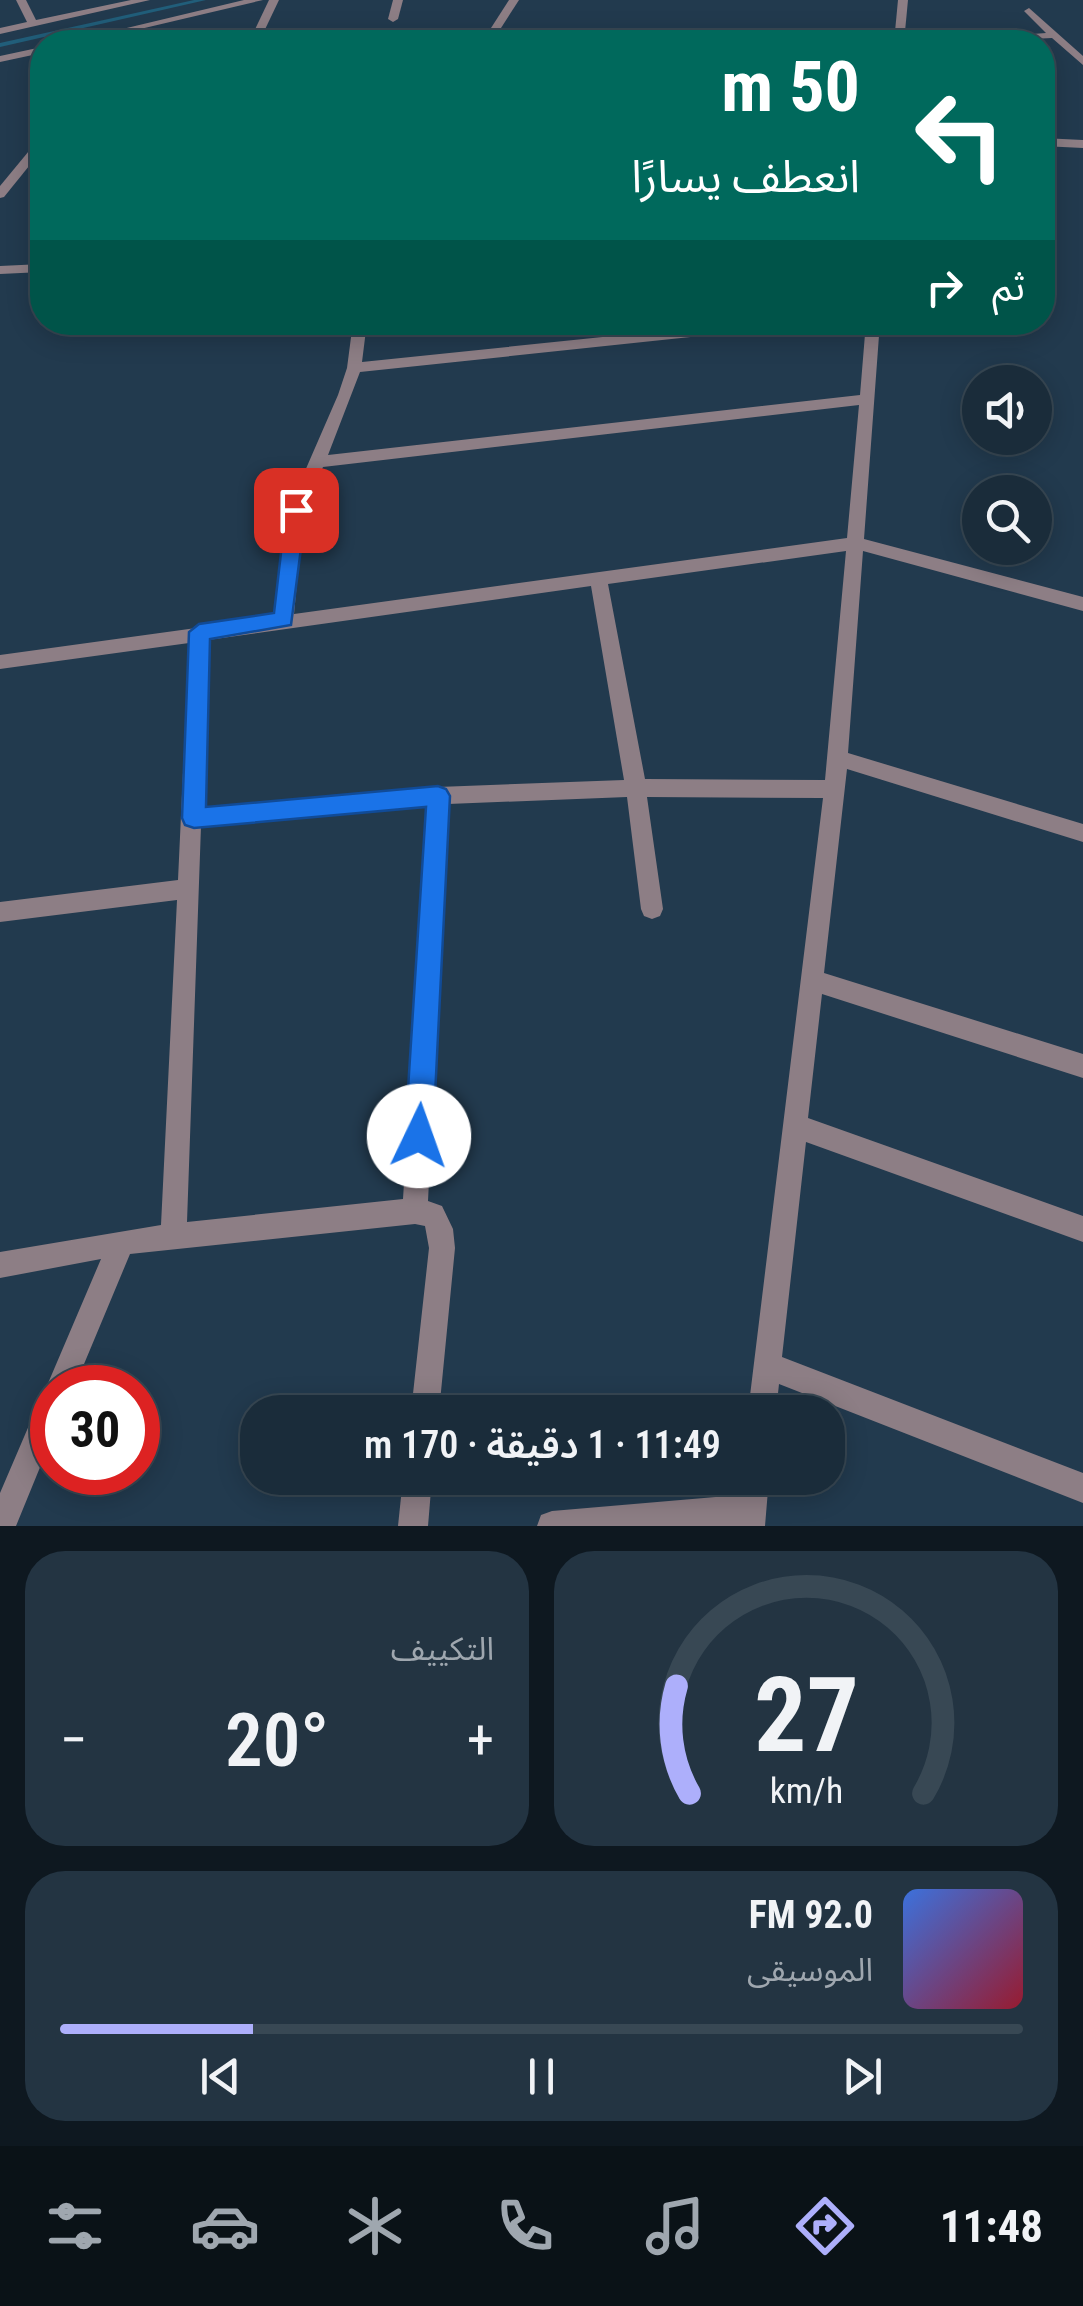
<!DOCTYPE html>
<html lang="ar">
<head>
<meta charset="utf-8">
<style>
  :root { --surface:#1a2c3a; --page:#233442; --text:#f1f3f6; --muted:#9fa7af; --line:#384854; --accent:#adaffb }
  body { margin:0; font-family:"Roboto Condensed","Noto Sans Arabic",sans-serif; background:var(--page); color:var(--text); direction:rtl; height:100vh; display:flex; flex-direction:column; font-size:38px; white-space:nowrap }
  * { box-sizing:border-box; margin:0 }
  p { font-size:32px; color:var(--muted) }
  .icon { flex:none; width:55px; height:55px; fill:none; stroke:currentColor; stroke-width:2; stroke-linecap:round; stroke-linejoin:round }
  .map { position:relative; height:1526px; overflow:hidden; direction:ltr }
  .details { display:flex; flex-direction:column; gap:25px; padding:25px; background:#0e1820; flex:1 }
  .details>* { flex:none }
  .banner { position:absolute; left:30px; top:30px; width:1025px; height:305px; border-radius:40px; box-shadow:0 5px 25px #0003,0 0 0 2px var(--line); direction:rtl; background:#00695c; color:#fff; overflow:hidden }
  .controls { position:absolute; left:962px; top:365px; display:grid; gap:20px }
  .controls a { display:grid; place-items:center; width:90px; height:90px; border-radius:50%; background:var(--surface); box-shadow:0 5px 25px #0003,0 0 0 2px var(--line); font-size:50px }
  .speed { position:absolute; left:30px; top:1365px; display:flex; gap:20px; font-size:50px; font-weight:700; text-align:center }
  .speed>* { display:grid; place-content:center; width:130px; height:130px; border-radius:50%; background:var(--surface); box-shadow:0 5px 25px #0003,0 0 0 2px var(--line); line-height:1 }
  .speed .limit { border:15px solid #d22; background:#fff; color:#111 }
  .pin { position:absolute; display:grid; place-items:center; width:85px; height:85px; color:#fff; margin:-42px; border-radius:20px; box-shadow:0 5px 15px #0006 }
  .me { position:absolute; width:110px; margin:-55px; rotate:3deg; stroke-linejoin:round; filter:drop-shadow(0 0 8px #0008) }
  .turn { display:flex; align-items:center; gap:35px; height:210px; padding:0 30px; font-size:45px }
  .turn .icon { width:130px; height:130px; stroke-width:2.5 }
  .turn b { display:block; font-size:70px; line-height:85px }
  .then { display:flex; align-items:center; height:95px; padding:0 30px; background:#0003; gap:20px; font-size:38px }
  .big { font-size:75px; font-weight:600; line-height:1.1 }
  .details .widget { flex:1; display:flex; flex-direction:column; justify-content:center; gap:15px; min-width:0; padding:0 35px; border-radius:40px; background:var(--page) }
  .details .dial { align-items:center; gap:0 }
  .dial svg { height:260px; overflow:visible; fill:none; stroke:var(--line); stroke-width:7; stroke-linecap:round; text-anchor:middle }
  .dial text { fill:var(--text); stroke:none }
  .song { display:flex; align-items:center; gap:30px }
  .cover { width:120px; height:120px; border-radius:15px; background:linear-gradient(135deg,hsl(220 70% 55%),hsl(350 70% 35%)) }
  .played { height:10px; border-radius:5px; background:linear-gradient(90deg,var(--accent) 20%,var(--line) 20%) }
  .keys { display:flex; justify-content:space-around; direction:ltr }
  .heat { display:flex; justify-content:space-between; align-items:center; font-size:55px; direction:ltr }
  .details .tiles { flex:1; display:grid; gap:25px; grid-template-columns:1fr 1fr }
  .widget:last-child { grid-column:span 2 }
  .trip { position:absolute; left:240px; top:1395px; width:605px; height:100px; border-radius:40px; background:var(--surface); box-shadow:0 5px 25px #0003,0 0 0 2px var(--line); font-weight:600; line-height:100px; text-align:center; direction:rtl }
  .tab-bar { display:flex; height:160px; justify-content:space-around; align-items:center; background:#0a1217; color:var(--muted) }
  .tab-bar .icon { width:70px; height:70px }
  .tab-bar .selected { color:var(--accent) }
  .tab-bar b { font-size:45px; color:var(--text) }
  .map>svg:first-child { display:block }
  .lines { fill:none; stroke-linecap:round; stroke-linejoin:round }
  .stream { fill:#215e7a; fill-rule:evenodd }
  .street { fill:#8d7e85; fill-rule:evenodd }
  .route { fill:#1a73e8; stroke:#114b97; stroke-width:2.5 }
</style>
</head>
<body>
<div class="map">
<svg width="1083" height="1526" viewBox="0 0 1083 1526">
  <rect width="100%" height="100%" fill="#223a4e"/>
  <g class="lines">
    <path class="stream" d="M 194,0 L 206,0 L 0,47 L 0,43 Z"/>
    <g class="street">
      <path d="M 16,0 L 26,0 L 36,20 L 131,0 L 150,0 L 0,34 L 0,28 L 27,22 Z"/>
      <path d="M 244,0 L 263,0 L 85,42 L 68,42 Z"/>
      <path d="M 269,0 L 279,0 L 259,42 L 249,42 Z"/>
      <path d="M 393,0 L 403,0 L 398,19 L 393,22 L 388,19 Z"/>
      <path d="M 509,0 L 519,0 L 492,42 L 482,42 Z"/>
      <path d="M 898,0 L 908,0 L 904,42 L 894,42 Z"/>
      <path d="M 1029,8 L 1083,56 L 1083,65 L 1052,38 L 965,42 L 970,39 L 1046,33 L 1024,11 Z"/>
      <path d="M 42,47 L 42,53 L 0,62 L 0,56 Z"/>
      <path d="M 1042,138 L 1083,140 L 1083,148 L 1042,146 Z"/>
      <path d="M 38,140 L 42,140 L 42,150 L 4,197 L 0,198 L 0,186 Z"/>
      <path d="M 42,264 L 42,272 L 0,274 L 0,266 Z"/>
      <path d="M 353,322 L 367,322 L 362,362 L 748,322 L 802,322 L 795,326 L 360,372 L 328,455 L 860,395 L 866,322 L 880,322 L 864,539 L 1083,597 L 1083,611 L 863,551 L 848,753 L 1083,824 L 1083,842 L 847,769 L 824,973 L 1083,1054 L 1083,1078 L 822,994 L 808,1118 L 1083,1216 L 1083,1242 L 806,1142 L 782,1357 L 1083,1473 L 1083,1503 L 779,1384 L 776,1412 L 748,1412 L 823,798 L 647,797 L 663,909 L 660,916 L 652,919 L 644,916 L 641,909 L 627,797 L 448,804 L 428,1201 L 442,1206 L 453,1229 L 455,1248 L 439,1412 L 411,1412 L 429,1248 L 425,1226 L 415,1224 L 130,1254 L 74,1388 L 52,1388 L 52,1438 L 16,1526 L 0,1526 L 0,1493 L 42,1395 L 48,1393 L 46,1388 L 101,1259 L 0,1278 L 0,1252 L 161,1225 L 177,900 L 0,922 L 0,902 L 178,880 L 189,643 L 0,669 L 0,655 L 275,617 L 288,510 L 338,395 L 347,368 ZM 859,405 L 847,538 L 294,614 L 304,510 L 323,467 ZM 846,551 L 825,780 L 645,779 L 608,584 ZM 591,586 L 624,780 L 438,787 L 202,808 L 208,640 ZM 427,806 L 403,1199 L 187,1222 L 201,826 Z"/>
      <path d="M 403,1478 L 432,1478 L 428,1526 L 398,1526 Z"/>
      <path d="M 740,1478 L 769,1478 L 765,1526 L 537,1526 L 541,1515 L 552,1511 L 739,1495 Z"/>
    </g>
  </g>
  <path class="route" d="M 296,503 L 306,510 L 291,625 L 210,639 L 206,807 L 438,786 L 446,789 L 450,796 L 433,1136 L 429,1146 L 419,1150 L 409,1146 L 405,1136 L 426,807 L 194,828 L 185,825 L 182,818 L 189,632 L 199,624 L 274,613 L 286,510 Z"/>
</svg>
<div class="controls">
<a><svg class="icon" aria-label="sound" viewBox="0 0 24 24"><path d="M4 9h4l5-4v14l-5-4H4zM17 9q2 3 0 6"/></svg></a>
<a><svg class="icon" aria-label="search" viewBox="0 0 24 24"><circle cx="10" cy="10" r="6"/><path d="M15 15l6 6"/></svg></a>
</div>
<div class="speed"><div class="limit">30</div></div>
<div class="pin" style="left:296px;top:510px;background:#d93025"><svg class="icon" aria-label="arrive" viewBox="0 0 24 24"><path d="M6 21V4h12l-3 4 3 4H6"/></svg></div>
<svg class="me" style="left:419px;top:1136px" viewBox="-20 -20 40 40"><circle r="19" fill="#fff"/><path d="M0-13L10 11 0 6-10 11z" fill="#1a73e8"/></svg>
<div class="trip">11:49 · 1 دقيقة · 170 m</div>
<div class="banner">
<div class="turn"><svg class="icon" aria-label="left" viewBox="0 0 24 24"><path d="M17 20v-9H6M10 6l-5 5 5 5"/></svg><div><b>50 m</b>انعطف يسارًا</div></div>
<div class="then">ثم<svg class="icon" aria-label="right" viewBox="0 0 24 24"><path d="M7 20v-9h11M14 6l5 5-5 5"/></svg></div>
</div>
</div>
<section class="details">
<div class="tiles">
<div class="widget dial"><svg viewBox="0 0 100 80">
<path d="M14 69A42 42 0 1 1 86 69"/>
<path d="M14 69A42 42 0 0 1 10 36" stroke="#adaffb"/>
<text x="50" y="56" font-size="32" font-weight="700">27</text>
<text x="50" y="72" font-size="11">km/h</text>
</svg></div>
<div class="widget"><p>التكييف</p>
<div class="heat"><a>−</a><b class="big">20°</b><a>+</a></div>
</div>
<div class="widget">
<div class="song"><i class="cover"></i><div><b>92.0 FM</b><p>الموسيقى</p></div></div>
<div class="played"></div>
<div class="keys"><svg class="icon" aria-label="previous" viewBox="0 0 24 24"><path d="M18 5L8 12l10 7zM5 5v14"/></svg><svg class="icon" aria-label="pause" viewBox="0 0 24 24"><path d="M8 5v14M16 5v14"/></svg><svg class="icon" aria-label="next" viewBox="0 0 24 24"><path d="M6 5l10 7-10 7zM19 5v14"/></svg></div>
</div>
</div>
</section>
<nav class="tab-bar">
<b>11:48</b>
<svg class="icon selected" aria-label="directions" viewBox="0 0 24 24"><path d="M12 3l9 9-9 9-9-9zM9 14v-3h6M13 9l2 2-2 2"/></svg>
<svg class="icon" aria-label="music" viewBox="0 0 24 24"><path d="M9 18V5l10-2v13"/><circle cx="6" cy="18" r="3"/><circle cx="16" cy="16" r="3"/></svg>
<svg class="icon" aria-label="phone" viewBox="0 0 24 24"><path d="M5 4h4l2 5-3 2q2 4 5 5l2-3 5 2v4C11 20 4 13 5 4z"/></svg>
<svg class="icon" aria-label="climate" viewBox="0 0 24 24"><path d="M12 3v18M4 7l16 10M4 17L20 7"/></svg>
<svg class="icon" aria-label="car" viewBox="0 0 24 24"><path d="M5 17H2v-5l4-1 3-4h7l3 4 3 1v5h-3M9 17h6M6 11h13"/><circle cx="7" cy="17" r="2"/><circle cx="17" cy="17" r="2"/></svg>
<svg class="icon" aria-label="filters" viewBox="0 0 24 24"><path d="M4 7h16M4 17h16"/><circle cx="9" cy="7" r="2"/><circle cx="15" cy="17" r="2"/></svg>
</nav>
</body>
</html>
